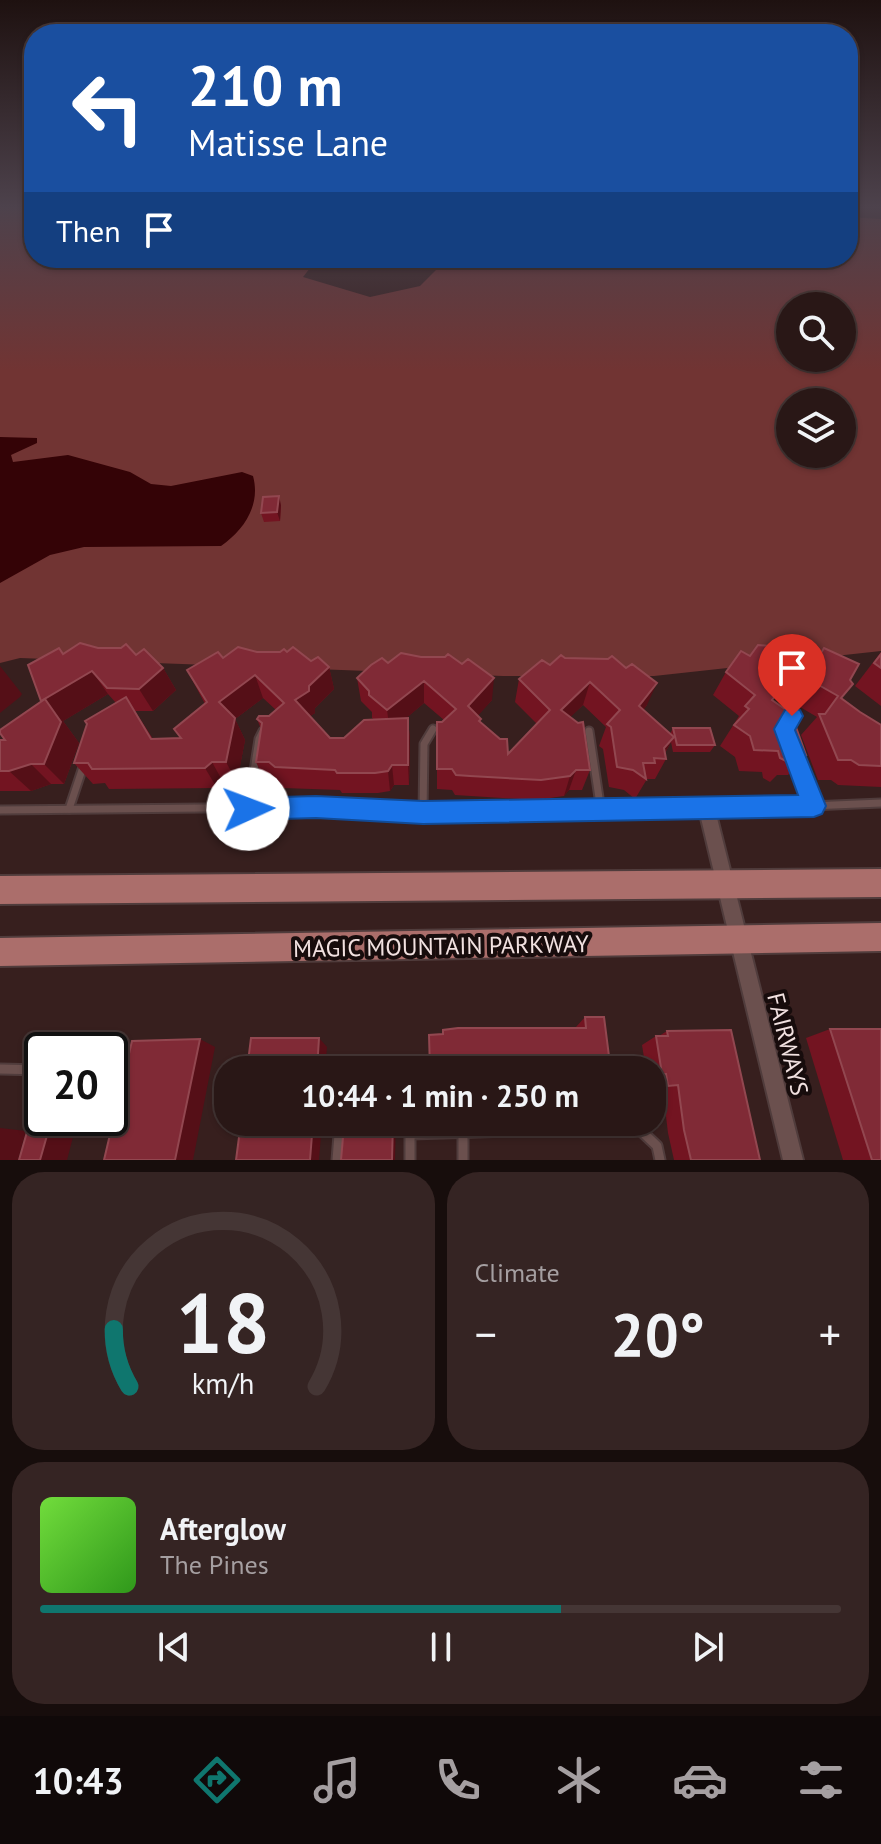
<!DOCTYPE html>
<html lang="en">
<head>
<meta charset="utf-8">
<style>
  :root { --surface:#291716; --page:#352423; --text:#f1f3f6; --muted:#a59fa1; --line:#453635; --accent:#0f766e }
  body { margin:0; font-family:"PT Sans",sans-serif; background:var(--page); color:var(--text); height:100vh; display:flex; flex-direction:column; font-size:30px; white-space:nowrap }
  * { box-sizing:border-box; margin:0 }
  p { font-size:26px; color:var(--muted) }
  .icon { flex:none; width:44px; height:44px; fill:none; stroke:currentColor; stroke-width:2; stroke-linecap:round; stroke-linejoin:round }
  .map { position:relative; height:1160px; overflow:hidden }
  .drawer { display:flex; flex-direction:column; gap:12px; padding:12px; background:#170d0c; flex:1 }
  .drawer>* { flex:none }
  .banner { position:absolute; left:24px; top:24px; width:834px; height:244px; border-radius:32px; box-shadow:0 2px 6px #0004,0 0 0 2px var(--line); background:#1a4fa0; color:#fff; overflow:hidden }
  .fabs { position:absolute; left:776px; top:292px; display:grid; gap:16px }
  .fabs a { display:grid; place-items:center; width:80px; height:80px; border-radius:50%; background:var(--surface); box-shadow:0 2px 6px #0004,0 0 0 2px var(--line); font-size:40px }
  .speed { position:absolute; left:24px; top:1032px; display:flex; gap:16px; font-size:40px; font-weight:700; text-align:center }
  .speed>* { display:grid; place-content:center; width:104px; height:104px; border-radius:50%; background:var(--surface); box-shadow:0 2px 6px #0004,0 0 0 2px var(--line); line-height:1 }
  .speed .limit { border:4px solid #111; border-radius:12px; background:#fff; color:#111 }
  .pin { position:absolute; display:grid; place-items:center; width:68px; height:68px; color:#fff; margin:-82px -34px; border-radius:50% 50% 50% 0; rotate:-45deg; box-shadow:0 0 8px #0007 }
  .pin .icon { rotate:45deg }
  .me { position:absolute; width:88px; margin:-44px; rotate:88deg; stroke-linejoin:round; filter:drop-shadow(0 0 6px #0008) }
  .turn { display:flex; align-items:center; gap:28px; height:168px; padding:0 32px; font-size:36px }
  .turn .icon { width:104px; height:104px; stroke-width:2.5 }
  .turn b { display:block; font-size:56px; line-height:68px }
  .then { display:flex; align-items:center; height:76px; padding:0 32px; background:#0003; gap:16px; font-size:30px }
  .big { font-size:60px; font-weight:800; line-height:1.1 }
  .drawer .card { flex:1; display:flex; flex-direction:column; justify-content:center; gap:12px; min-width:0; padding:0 28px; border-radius:32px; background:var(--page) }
  .drawer .dial { align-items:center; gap:0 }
  .dial svg { height:208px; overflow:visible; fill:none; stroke:var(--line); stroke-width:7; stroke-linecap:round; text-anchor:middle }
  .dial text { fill:var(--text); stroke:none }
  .song { display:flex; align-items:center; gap:24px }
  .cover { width:96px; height:96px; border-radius:12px; background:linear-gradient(135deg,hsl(100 70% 55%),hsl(110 70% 35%)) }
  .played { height:8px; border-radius:4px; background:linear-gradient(90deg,var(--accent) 65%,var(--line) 65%) }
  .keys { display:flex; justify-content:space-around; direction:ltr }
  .heat { display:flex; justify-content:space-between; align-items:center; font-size:44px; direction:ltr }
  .drawer .tiles { flex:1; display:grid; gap:12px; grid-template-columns:1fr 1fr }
  .card:last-child { grid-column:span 2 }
  .trip { position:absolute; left:214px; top:1056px; width:452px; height:80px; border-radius:32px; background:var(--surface); box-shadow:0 2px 6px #0004,0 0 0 2px var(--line); font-weight:800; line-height:80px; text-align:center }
  .tab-bar { display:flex; height:128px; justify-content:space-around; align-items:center; background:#100909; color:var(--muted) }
  .tab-bar .icon { width:56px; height:56px }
  .tab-bar .current { color:var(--accent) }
  .tab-bar b { font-size:36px; color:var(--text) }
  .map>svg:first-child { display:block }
  .green { fill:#713433; fill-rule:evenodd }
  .water { fill:#340306 }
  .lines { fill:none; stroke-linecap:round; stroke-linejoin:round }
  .lane-far1-casing { stroke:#503c3c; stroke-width:11 }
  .lane-casing { stroke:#503c3c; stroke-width:13 }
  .street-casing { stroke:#503c3c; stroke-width:4 }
  .primary-casing { stroke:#503c3c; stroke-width:4 }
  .lane-far1 { stroke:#6b504e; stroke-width:7 }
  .lane { stroke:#6b504e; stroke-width:9 }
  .street { fill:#6b504e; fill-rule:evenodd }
  .primary { fill:#ab6e6b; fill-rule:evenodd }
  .wall { fill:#731421 }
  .shaded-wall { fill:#550f17 }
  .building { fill:#802a36; stroke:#924750; stroke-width:2 }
  .route { fill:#1a73e8; stroke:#114b97; stroke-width:2 }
  .labels { text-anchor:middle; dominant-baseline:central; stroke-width:8; stroke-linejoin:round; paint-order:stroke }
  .near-street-label { font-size:24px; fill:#f1e1e0; stroke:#170c0c }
</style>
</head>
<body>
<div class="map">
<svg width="881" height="1160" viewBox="0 0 881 1160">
  <rect width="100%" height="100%" fill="#371f1e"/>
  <path class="green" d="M 0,208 L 34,208 L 34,258 L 318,258 L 303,277 L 370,297 L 420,286 L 448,258 L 848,258 L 848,217 L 881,219 L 881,651 L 654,676 L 503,676 L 20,658 L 0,663 ZM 790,306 L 842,306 L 842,358 L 790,358 ZM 790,402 L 842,402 L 842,454 L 790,454 Z"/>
  <path class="water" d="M 0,437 L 37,438 L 37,443 L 11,455 L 13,462 L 68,455 L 130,472 L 151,484 L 171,486 L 242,472 L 253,476 C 261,505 244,530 221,546 L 84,547 L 50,555 L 0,583 Z"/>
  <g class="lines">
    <g class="lane-far1-casing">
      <g id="lane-far1">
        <path d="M 589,731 L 601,811"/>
        <path d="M 795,757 L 814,806"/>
        <path d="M 787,807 L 881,803"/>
        <path d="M 69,809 L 83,767"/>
        <path d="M 248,809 L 259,739 L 263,731"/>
        <path d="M 0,810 L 316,807 L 423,813 L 628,810"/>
        <path d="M 423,813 L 424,744 L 433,729"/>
      </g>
    </g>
    <g class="lane-casing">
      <g id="lane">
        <path d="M 0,1069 L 42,1070"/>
        <path d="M 110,1070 L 130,1070"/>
        <path d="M 344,1070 L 344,1066 L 408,1066 L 408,1070"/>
        <path d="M 410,1122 L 410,1160"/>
        <path d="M 463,1132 L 463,1160"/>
        <path d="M 411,1134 L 637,1127 L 657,1146 L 660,1160"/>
        <path d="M 337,1160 L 340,1122"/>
      </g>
    </g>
    <g class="street-casing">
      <path id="street" d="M 706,799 L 787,800 L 792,802 L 795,807 L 792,812 L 787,814 L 716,814 L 803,1160 L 783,1160 L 700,814 L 628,817 L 623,815 L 620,810 L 623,805 L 628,803 Z"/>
    </g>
    <g class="primary-casing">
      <g id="primary">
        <path d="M 881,869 L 881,897 L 0,904 L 0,876 Z"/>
        <path d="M 881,923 L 881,951 L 0,966 L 0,938 Z"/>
      </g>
    </g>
    <use href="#lane-far1" class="lane-far1"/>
    <use href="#lane" class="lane"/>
    <use href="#street" class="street"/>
    <use href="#primary" class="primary"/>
  </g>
  <g class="wall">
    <path d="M 281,505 L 280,521 L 264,522 L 261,513 Z"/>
    <path d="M 780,647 L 842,698 L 860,712 L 881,725 L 881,787 L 838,785 L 831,780 L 818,780 L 801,735 L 817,717 L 778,694 L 773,700 L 792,717 L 806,755 L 788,775 L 777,775 L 770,782 L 763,778 L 762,772 L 739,771 L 735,757 L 720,746 L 739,716 L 713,695 L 726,672 L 750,656 Z"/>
    <path d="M 257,652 L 287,652 L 329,667 L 334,689 L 315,708 L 315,713 L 310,716 L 330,738 L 344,738 L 375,720 L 372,718 L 372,712 L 361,701 L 357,678 L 388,663 L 492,700 L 477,716 L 481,719 L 480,723 L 508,754 L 537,724 L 515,702 L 519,679 L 550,665 L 647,705 L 643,710 L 670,734 L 673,728 L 715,745 L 710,752 L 673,752 L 671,742 L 665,753 L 666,759 L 655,779 L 647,779 L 635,799 L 624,790 L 609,787 L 603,749 L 599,746 L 606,727 L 583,705 L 570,717 L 590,770 L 582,790 L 569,790 L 564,796 L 536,800 L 455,795 L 452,790 L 437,789 L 437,722 L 442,722 L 444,720 L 424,703 L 406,718 L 408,718 L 410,740 L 409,785 L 394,785 L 390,791 L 378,793 L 342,793 L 340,790 L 283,788 L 277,782 L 265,782 L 256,762 L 261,729 L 257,719 L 269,716 L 276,710 L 263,698 L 235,719 L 245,740 L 237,782 L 223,782 L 217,788 L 109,789 L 105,783 L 93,784 L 74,763 L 116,703 L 108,694 L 63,721 L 79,743 L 64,784 L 51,784 L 31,791 L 0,791 L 0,740 L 5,740 L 41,701 L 63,654 L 136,655 L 163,668 L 176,690 L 153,711 L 135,711 L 153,739 L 180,738 L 174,729 L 205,704 L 187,670 L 223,658 Z"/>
    <path d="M 881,652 L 881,706 L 855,686 Z"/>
    <path d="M 585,1017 L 610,1064 L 601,1070 L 430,1070 L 576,1028 L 576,1027 Z"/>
    <path d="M 830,1029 L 881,1160 L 843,1160 L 806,1038 Z"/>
    <path d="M 667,1031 L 760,1160 L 674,1160 L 668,1133 L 663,1091 L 654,1091 L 652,1070 L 646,1070 L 642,1045 L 656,1036 L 659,1036 Z"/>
  </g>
  <g class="shaded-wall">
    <path d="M 279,496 L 281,505 L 280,521 L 277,512 Z"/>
    <path d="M 0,666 L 22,694 L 20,697 L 0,713 Z"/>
    <path d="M 329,667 L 334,689 L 315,708 L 315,713 L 302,722 L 295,700 Z"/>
    <path d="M 163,668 L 176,690 L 153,711 L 139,689 Z"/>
    <path d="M 92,671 L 108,694 L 63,721 L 79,743 L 64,784 L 44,764 L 41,701 Z"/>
    <path d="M 255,675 L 263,698 L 235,719 L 245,740 L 237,782 L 226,762 L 219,702 Z"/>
    <path d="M 494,678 L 492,700 L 467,728 L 468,706 Z"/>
    <path d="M 424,681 L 424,703 L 390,732 L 387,710 Z"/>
    <path d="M 590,682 L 583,705 L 555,732 L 561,710 Z"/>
    <path d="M 657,683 L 647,705 L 630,728 L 639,706 Z"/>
    <path d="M 408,718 L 410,740 L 409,785 L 408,765 Z"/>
    <path d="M 674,737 L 662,758 L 664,748 Z"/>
    <path d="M 212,762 L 223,782 L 217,788 L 205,768 Z"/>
    <path d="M 31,764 L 51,784 L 31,791 L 9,771 Z"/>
    <path d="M 392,765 L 394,785 L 390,791 L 388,771 Z"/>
    <path d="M 576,770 L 569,790 L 564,796 L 570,776 Z"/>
    <path d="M 319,1038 L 327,1047 L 325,1070 L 317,1070 Z"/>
    <path d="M 200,1039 L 215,1047 L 193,1160 L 175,1160 Z"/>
    <path d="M 52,1118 L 78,1118 L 67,1160 L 40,1160 Z"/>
    <path d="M 313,1122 L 322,1122 L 319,1160 L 310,1160 Z"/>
    <path d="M 393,1122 L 396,1122 L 395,1160 L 392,1160 Z"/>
    <path d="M 0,1128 L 26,1131 L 18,1160 L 0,1160 Z"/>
  </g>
  <g class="building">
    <path d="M 279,496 L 277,512 L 261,513 L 263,497 Z"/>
    <path d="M 80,643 L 98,648 L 121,648 L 126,644 L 136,655 L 144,649 L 163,668 L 139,689 L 107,688 L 92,671 L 41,701 L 28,665 L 59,648 L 63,654 Z"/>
    <path d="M 804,643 L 821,653 L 824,648 L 859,664 L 850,680 L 853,684 L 841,698 L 860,712 L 881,725 L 881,766 L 859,765 L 851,760 L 838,760 L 819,714 L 825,714 L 838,696 L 794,671 L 772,700 L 785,709 L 794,708 L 796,712 L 792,716 L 806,755 L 794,755 L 788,762 L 780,758 L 778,751 L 754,750 L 750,736 L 734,725 L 749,709 L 745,706 L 755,695 L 726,672 L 741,651 L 750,656 L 758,645 L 780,647 Z"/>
    <path d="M 238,647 L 257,652 L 280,652 L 284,649 L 287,652 L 293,647 L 311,661 L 318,657 L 329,667 L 309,686 L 309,691 L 295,700 L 330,738 L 344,738 L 364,720 L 408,718 L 408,765 L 392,765 L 388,771 L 375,773 L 337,773 L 335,770 L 275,767 L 269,762 L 256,762 L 262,723 L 257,719 L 259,716 L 269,716 L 284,703 L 255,675 L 219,702 L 235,718 L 226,762 L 212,762 L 205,768 L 92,769 L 88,763 L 74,763 L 87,724 L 85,721 L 126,697 L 151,739 L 181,738 L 174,729 L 207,702 L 187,670 L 218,652 L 223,658 Z"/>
    <path d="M 401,653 L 421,657 L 445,657 L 448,654 L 462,664 L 468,659 L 494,678 L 468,706 L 481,719 L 479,721 L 500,739 L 507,739 L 508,754 L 550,710 L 519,679 L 542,660 L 550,665 L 561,655 L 565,658 L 608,659 L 612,656 L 626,668 L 632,664 L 657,683 L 639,706 L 674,737 L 664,748 L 666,759 L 654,758 L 655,763 L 643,763 L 646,779 L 633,770 L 617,767 L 611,727 L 607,724 L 620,710 L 590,682 L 561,710 L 578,723 L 583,722 L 590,770 L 576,770 L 570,776 L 541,780 L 470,776 L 456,775 L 452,769 L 437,769 L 437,722 L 442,722 L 456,709 L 424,681 L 387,710 L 369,695 L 369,691 L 357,678 L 371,665 L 382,658 L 388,663 Z"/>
    <path d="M 881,654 L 881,668 L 874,663 Z"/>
    <path d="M 45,699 L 61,722 L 44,764 L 31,764 L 9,771 L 0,771 L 0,740 L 5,740 L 0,733 L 0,730 Z"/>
    <path d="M 673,728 L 710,728 L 715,745 L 677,745 Z"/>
    <path d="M 585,1017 L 604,1017 L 610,1064 L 581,1064 L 582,1070 L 430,1070 L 429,1035 L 443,1034 L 443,1030 L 458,1028 L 586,1028 Z"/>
    <path d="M 830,1029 L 881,1029 L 881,1160 L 872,1160 Z"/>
    <path d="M 731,1030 L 760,1160 L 691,1160 L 684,1130 L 678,1085 L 668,1086 L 666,1074 L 662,1074 L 656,1036 L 668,1036 L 667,1031 Z"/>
    <path d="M 251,1038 L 319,1038 L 317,1070 L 247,1070 Z"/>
    <path d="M 200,1039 L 175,1160 L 104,1160 L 132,1041 Z"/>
    <path d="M 35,1104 L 42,1104 L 42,1118 L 52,1118 L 40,1160 L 19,1160 Z"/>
    <path d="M 241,1122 L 313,1122 L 310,1160 L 236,1160 Z"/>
    <path d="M 372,1122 L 393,1122 L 392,1160 L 341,1160 L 344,1126 L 372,1126 Z"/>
  </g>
  <linearGradient id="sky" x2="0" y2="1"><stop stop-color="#1e1110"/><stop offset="0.56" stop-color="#4d424c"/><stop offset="1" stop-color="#4d424c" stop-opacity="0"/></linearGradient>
  <rect width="881" height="370" fill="url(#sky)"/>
  <path class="route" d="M 792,707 L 800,710 L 803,716 L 795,730 L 826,806 L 822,814 L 814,817 L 423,824 L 316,818 L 248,820 L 239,817 L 236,809 L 239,801 L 248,798 L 316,796 L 423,801 L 798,795 L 774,729 L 785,710 Z"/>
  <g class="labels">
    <g class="near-street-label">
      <text transform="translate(441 946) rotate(-1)">MAGIC MOUNTAIN PARKWAY</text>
      <text transform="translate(788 1044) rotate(76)">FAIRWAYS</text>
    </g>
  </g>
</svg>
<div class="fabs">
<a><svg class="icon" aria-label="search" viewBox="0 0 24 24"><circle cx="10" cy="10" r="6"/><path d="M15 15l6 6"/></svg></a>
<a><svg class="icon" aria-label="layers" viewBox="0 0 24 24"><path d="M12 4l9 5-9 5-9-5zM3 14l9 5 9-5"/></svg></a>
</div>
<div class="speed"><div class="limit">20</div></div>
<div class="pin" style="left:792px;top:716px;background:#d93025"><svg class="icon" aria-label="arrive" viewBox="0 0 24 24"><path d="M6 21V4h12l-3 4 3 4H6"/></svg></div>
<svg class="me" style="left:248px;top:809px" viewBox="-20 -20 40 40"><circle r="19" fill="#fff"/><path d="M0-13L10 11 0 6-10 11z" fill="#1a73e8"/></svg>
<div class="trip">10:44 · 1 min · 250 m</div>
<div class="banner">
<div class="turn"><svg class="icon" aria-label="left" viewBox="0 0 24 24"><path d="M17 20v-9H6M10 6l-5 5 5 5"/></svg><div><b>210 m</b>Matisse Lane</div></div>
<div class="then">Then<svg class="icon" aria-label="arrive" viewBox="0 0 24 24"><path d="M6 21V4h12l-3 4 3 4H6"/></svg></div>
</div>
</div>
<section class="drawer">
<div class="tiles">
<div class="card dial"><svg viewBox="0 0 100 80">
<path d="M14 69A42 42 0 1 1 86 69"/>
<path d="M14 69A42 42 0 0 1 8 47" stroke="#0f766e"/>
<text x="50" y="56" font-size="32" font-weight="700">18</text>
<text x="50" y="72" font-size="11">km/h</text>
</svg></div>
<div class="card"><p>Climate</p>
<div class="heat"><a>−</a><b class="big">20°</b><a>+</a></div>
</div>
<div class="card">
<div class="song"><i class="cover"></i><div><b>Afterglow</b><p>The Pines</p></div></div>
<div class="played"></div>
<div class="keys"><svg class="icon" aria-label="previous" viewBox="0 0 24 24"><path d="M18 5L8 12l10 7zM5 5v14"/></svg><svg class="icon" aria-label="pause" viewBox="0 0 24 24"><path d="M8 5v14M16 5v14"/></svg><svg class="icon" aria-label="next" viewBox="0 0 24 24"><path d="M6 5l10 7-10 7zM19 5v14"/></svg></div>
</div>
</div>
</section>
<nav class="tab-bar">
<b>10:43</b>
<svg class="icon current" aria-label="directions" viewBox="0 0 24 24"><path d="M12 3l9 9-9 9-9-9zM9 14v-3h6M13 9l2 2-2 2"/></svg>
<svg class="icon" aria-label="music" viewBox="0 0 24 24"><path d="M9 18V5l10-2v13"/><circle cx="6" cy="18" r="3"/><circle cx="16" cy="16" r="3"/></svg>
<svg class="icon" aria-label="phone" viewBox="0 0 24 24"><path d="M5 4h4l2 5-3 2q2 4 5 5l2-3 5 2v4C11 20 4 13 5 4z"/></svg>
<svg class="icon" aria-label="climate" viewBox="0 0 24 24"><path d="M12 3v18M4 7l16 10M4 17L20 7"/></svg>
<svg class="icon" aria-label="car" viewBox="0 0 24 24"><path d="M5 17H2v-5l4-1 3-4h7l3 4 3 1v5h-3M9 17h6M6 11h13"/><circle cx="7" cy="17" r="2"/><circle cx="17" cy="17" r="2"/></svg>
<svg class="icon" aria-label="filters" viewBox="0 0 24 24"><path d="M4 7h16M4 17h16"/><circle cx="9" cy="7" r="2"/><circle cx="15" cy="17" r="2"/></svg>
</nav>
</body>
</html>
